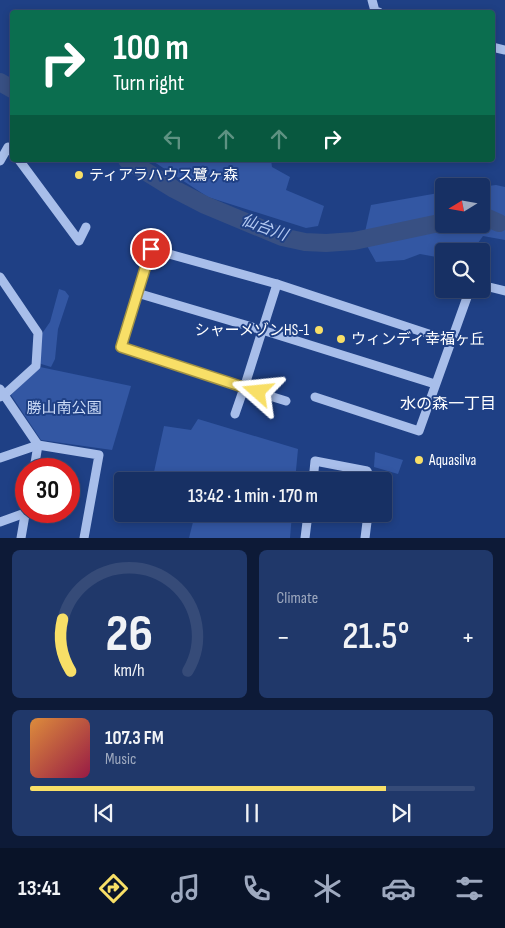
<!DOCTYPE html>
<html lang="en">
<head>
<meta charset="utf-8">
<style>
  :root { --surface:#173064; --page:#20386a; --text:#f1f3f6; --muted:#9ea9bf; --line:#364b78; --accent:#f8df67 }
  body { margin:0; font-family:"Sofia Sans Condensed","Noto Sans JP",sans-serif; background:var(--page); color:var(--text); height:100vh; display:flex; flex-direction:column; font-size:19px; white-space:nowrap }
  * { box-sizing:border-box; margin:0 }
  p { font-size:16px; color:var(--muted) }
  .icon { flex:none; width:28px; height:28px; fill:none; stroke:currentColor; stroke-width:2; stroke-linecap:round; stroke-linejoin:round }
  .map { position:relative; height:538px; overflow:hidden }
  .side { display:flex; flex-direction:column; gap:12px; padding:12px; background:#0d1a37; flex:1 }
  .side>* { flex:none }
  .hud { position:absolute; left:10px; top:10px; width:485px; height:152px; border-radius:5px; box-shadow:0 2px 8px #0003,0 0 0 1px var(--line); background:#0b6e4f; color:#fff; overflow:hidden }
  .needle { width:32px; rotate:259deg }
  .controls { position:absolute; left:435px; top:178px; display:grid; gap:10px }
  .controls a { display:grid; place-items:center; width:55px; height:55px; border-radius:5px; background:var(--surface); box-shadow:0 2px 8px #0003,0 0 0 1px var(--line); font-size:25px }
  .speed { position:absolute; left:15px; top:458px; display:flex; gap:10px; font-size:25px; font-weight:700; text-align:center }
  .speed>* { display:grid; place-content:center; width:65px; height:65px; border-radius:50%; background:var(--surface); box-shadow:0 2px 8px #0003,0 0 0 1px var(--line); line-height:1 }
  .speed .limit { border:8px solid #d22; background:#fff; color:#111 }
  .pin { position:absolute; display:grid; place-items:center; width:42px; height:42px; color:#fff; margin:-21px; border:2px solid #fff; border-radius:50%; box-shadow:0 1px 5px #0007 }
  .me { position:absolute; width:55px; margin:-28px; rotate:288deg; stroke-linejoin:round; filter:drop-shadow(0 0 4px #0008) }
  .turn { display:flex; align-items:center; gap:18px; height:105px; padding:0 20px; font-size:22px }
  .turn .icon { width:65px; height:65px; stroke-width:2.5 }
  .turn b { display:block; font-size:35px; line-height:42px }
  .lanes { display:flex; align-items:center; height:48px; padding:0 20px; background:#0003; justify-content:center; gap:25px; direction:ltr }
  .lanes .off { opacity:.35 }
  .big { font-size:38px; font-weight:600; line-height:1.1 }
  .side .tile { flex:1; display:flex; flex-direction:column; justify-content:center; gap:8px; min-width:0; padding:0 18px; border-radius:8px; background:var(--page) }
  .side .dial { align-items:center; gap:0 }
  .dial svg { height:130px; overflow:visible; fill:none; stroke:var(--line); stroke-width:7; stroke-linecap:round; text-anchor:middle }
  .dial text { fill:var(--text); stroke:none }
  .song { display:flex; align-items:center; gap:15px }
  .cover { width:60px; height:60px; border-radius:8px; background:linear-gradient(135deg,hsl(30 70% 55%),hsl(340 70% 35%)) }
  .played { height:5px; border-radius:2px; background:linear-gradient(90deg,var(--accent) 80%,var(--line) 80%) }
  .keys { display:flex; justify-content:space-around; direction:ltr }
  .heat { display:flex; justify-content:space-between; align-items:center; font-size:28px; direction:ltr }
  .side .tiles { flex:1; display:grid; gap:12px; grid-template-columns:1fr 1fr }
  .tile:last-child { grid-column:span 2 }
  .trip { position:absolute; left:114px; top:472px; width:278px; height:50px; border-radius:5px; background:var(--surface); box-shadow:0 2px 8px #0003,0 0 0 1px var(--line); font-weight:600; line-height:50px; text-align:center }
  .menu { display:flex; height:80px; justify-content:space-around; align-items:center; background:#091328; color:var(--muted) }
  .menu .icon { width:35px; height:35px }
  .menu .selected { color:var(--accent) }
  .menu b { font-size:22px; color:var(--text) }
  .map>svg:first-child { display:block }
  .green { fill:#3357a3 }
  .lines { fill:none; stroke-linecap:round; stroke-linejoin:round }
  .river { stroke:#385083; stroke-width:18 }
  .minor { stroke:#a8beea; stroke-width:9 }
  .route-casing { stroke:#a19143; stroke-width:12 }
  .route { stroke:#f8df67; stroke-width:9 }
  .poi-dot { fill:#f8df67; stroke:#1f4085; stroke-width:2 }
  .labels { text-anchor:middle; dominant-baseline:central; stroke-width:4; stroke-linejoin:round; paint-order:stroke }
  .poi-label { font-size:15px; fill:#fff; stroke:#1f4085; text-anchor:start }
  .park-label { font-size:15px; fill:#ccdbf7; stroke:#1f4085 }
  .water-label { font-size:16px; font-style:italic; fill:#b3c8f1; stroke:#1f4085 }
  .neighbourhood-label { font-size:16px; fill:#fff; stroke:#1f4085 }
</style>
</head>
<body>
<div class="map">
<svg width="505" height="538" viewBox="0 0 505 538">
  <rect width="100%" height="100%" fill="#1f4085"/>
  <g class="green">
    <path d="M 151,160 L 271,160 L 272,167 L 290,177 L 286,190 L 324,206 L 318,226 L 306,228 L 208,197 Z"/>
    <path d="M 496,185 L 505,187 L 505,240 L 483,236 L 473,250 L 449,244 L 445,251 L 444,251 L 442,258 L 420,254 L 404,260 L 376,262 L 366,244 L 484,222 L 497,228 L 504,218 L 481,206 L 481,187 Z"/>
    <path d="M 444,192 L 444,215 L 365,232 L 371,205 Z"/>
    <path d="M 59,289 L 65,291 L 69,296 L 58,329 L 55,359 L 51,367 L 38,363 L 41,335 L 50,322 Z"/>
    <path d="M 40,367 L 131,386 L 112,450 L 41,440 L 11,395 Z"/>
    <path d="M 198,419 L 298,449 L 295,481 L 152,481 L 164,426 L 191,430 Z"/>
    <path d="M 375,452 L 403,460 L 398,474 L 374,467 Z"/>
    <path d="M 195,514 L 292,514 L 290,538 L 189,538 Z"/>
  </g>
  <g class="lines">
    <g class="river">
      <path d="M 0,82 L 12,89"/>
      <path d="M 127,160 L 174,189 L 205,205 L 282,237 L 305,242 L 326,243 L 354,241 L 444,222"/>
      <path d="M 481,215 L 499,223"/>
    </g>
    <g class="minor">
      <path d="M 372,0 L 375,11 L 379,12"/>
      <path d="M 492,47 L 505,50"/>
      <path d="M 19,160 L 79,241 L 86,227"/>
      <path d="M 0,161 L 8,147 L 12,152"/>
      <path d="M 0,277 L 38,333 L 36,366 L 4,395 L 0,397"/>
      <path d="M 277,284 L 244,388 L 286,401"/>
      <path d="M 481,285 L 505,291"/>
      <path d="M 137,293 L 262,330 L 435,384"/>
      <path d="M 0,389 L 38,445 L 34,469"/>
      <path d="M 315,397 L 419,431 L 470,289"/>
      <path d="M 235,414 L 244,388 L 121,347 L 151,249 L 277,284 L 450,341"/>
      <path d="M 0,458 L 38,445 L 99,455 L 84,538"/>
      <path d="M 313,481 L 315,461 L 367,471 L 371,481"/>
      <path d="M 0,522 L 25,513"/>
      <path d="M 21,538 L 26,509"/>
      <path d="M 305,538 L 308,514"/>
      <path d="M 365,538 L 368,514"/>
    </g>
  </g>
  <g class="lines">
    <g class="route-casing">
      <path id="route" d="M 151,249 L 121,347 L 258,392"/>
    </g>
    <use href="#route" class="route"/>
  </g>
  <g class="poi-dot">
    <circle cx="79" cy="175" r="5"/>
    <circle cx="319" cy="330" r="5"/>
    <circle cx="341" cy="339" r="5"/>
    <circle cx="419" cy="460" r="5"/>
  </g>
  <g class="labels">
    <g class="poi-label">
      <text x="89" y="175">ティアラハウス鷺ヶ森</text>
      <text x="309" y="330" text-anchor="end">シャーメゾンHS-1</text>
      <text x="351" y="339">ウィンディ幸福ヶ丘</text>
      <text x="429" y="460">Aquasilva</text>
    </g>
    <g class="park-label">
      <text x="64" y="408">勝山南公園</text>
    </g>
    <g class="water-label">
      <text transform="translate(264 228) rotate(20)">仙台川</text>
    </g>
    <g class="neighbourhood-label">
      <text x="448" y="404">水の森一丁目</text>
    </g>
  </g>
</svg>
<div class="controls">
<a><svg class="needle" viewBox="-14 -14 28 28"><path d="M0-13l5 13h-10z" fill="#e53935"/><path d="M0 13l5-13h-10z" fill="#9ea9bf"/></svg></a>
<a><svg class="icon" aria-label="search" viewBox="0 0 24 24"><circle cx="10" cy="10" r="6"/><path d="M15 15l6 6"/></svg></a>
</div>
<div class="speed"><div class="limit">30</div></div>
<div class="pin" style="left:151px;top:249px;background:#d93025"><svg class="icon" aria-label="arrive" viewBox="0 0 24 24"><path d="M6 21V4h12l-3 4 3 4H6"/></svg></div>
<svg class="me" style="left:258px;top:392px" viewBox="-20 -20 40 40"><path d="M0-17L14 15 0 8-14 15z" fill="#f8df67" stroke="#fff" stroke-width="4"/></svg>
<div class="trip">13:42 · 1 min · 170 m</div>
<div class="hud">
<div class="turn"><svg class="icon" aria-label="right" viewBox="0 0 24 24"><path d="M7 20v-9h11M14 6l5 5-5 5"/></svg><div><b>100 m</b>Turn right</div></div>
<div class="lanes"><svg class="icon off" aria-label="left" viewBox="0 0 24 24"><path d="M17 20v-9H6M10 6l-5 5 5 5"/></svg><svg class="icon off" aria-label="ahead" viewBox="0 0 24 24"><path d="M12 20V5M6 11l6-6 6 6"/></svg><svg class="icon off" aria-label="ahead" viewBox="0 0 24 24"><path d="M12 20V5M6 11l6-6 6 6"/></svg><svg class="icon" aria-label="right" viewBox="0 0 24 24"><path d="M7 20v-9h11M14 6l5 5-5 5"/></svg></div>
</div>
</div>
<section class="side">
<div class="tiles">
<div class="tile dial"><svg viewBox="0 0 100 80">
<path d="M14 69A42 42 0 1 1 86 69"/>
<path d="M14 69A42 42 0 0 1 9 37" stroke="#f8df67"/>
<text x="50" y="56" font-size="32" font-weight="700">26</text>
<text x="50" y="72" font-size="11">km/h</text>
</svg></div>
<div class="tile"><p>Climate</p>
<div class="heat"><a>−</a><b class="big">21.5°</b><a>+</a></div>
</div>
<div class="tile">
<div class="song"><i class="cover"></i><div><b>107.3 FM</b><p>Music</p></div></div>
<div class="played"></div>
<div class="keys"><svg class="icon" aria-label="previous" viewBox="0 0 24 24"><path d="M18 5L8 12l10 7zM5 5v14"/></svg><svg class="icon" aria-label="pause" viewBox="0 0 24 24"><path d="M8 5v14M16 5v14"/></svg><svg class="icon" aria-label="next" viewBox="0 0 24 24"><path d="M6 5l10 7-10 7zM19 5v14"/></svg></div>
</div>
</div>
</section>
<nav class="menu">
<b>13:41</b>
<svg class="icon selected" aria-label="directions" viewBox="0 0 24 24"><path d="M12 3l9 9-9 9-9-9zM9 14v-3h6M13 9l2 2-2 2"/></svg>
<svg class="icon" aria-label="music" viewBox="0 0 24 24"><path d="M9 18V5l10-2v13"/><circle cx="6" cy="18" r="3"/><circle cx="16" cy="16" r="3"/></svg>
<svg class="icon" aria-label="phone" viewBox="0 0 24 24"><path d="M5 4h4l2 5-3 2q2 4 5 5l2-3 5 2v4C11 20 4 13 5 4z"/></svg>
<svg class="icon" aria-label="climate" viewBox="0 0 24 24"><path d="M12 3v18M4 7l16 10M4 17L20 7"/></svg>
<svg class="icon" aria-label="car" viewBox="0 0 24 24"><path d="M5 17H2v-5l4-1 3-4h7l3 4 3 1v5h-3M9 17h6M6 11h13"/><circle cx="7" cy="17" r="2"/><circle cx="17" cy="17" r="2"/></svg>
<svg class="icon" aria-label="filters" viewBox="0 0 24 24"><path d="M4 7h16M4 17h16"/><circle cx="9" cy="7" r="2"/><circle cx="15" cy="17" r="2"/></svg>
</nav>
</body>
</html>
